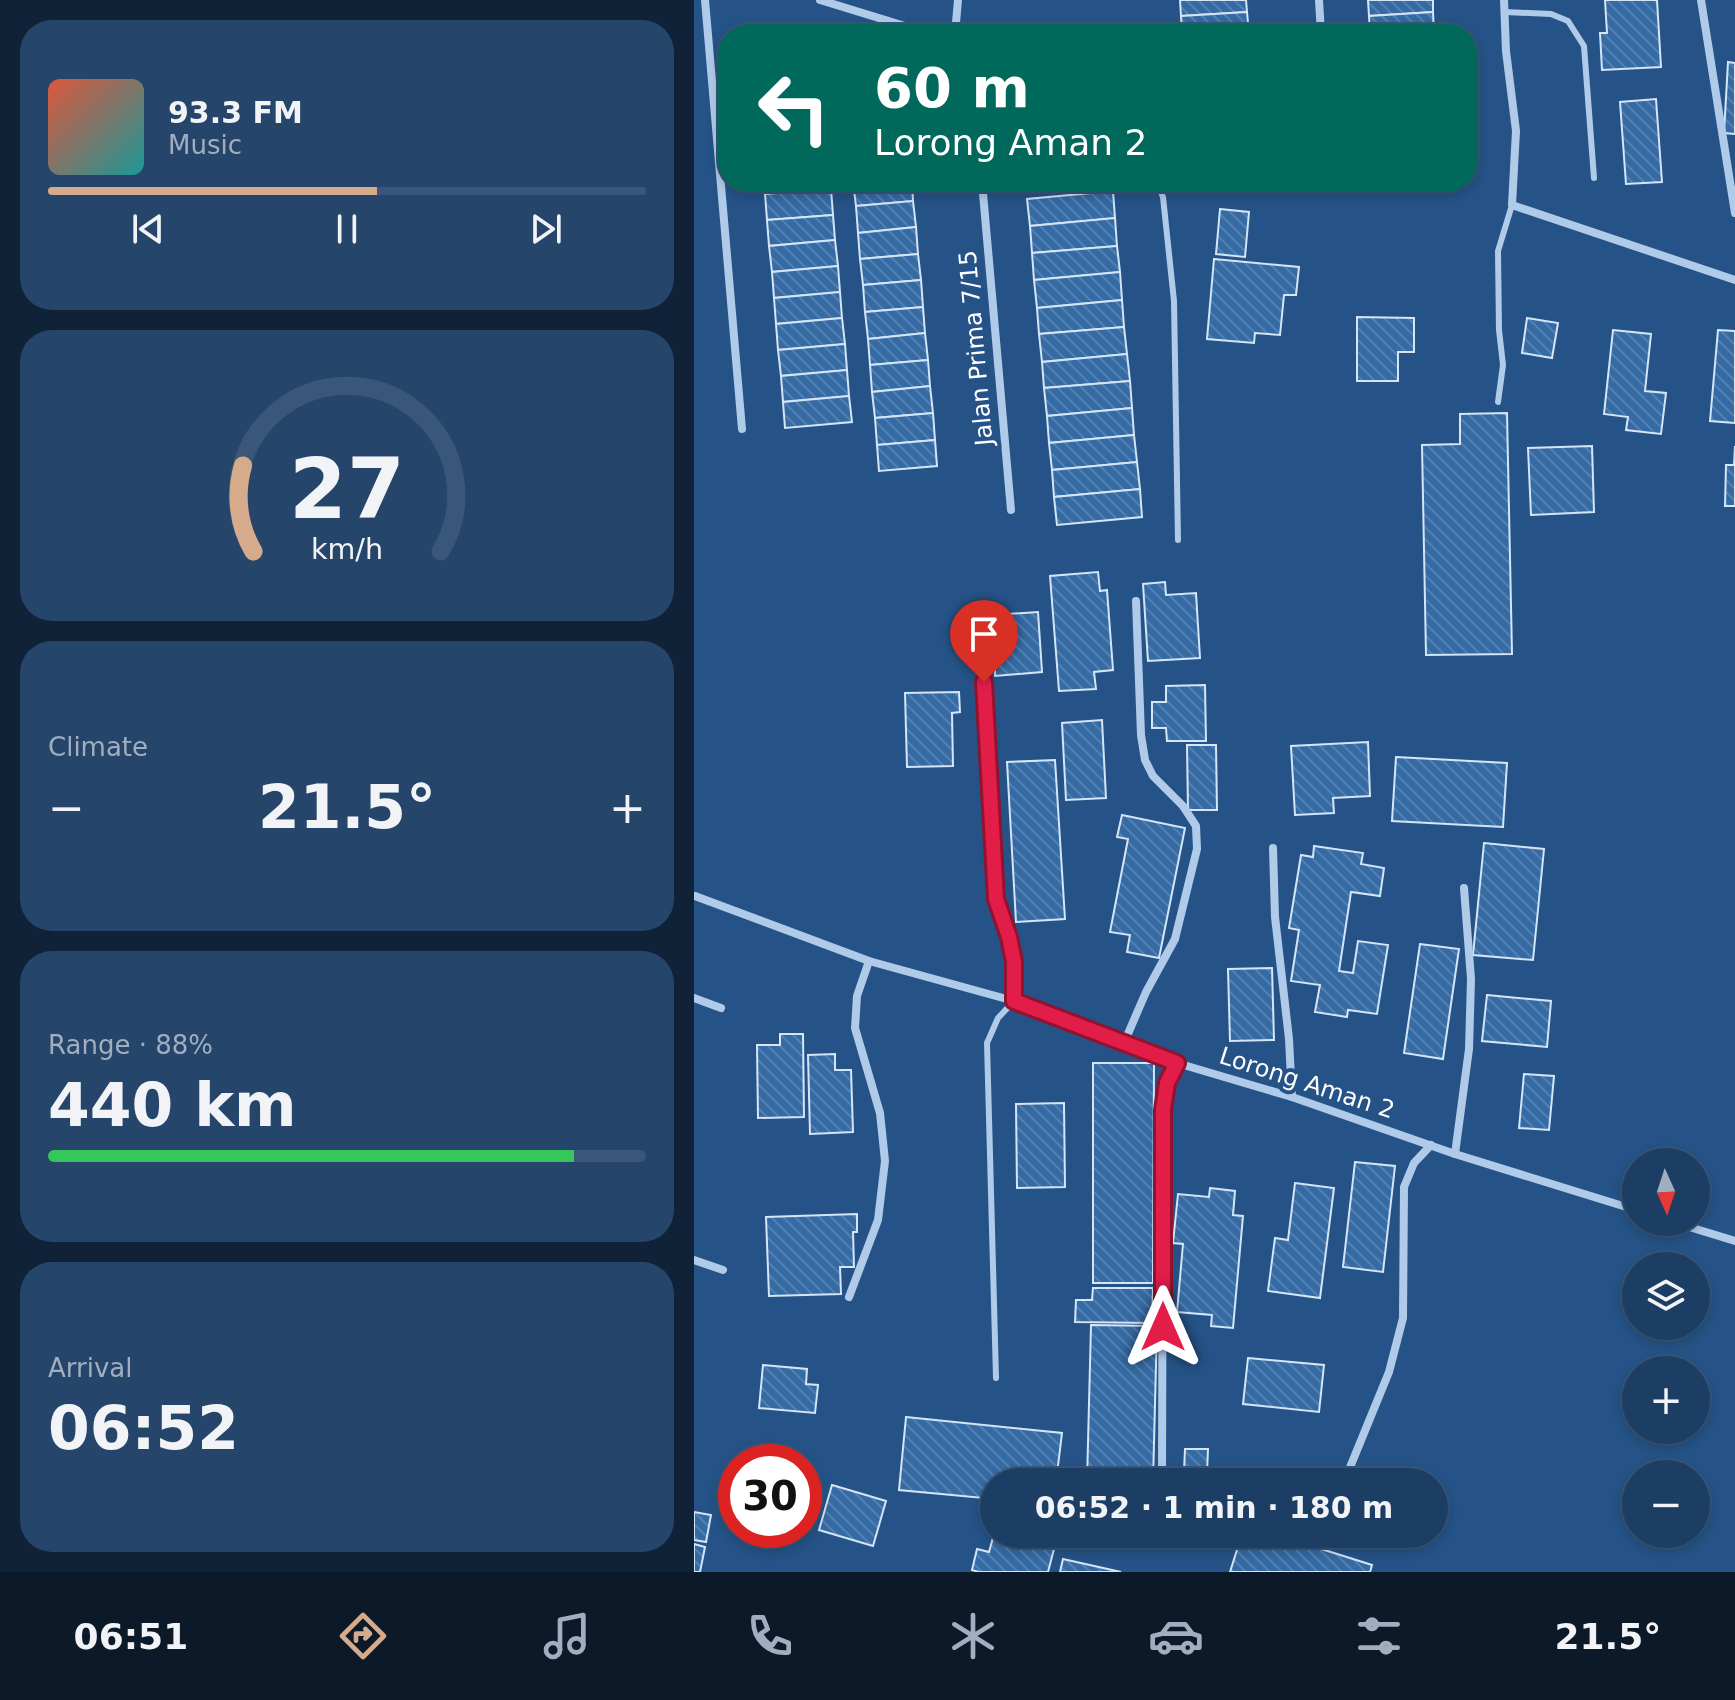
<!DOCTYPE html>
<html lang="en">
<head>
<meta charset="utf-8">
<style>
  :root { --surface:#1c3e65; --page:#25456b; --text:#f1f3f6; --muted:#a0aebf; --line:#3a5779; --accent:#d6ab8b }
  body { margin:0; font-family:"DejaVu Sans",sans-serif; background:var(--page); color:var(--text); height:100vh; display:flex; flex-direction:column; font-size:30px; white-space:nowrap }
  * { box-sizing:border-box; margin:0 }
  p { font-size:26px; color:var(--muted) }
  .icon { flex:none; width:44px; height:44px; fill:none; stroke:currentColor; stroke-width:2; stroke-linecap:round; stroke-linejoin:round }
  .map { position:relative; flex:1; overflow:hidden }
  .panel { display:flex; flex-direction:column; gap:20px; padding:20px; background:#0f2238; width:694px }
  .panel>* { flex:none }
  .top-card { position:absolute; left:24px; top:24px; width:760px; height:168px; border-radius:32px; box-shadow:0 4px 12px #0003,0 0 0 2px var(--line); background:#00695c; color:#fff; overflow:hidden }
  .needle { width:52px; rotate:177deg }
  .controls { position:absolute; left:928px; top:1148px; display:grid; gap:16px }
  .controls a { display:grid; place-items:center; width:88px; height:88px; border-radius:50%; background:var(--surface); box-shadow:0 4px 12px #0003,0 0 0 2px var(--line); font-size:40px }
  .speed { position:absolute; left:24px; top:1444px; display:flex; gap:16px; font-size:40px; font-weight:700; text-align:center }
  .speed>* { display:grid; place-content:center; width:104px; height:104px; border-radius:50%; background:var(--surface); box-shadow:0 4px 12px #0003,0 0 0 2px var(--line); line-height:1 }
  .speed .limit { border:12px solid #d22; background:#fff; color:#111 }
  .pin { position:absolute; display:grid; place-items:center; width:68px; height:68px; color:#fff; margin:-82px -34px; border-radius:50% 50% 50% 0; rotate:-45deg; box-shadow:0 0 8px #0007 }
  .pin .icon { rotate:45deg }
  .me { position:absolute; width:88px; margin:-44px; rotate:0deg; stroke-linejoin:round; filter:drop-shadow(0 0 6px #0008) }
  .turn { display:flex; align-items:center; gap:28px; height:168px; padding:0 24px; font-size:36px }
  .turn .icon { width:104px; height:104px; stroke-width:2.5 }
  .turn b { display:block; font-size:56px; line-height:68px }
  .big { font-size:60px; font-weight:600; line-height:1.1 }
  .panel .widget { flex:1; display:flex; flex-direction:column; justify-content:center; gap:12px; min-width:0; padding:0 28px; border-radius:32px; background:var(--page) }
  .panel .dial { align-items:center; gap:0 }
  .dial svg { height:208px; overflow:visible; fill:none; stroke:var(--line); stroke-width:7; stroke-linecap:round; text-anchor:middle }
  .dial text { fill:var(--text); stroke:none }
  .song { display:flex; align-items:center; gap:24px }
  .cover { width:96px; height:96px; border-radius:12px; background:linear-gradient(135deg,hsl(10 70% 55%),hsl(180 70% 35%)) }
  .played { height:8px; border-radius:4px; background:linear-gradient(90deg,var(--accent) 55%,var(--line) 55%) }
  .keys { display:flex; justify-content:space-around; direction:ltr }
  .heat { display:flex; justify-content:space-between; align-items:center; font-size:44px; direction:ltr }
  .charge { height:12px; border-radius:6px; background:linear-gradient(90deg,#34c759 88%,var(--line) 0) }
  .trip { position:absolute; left:286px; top:1468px; width:468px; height:80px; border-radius:40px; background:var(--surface); box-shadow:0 4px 12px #0003,0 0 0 2px var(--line); font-weight:600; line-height:80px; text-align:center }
  .dock { display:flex; height:128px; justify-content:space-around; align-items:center; background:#0b1928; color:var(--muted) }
  .dock .icon { width:56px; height:56px }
  .dock .active { color:var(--accent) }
  .dock b { font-size:36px; color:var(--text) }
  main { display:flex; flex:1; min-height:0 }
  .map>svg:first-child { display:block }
  .building { fill:url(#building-back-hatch); stroke:#d4e5f7; stroke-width:2 }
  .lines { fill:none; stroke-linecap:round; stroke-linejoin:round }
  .lane { stroke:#b0cbe9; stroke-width:6 }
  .street { stroke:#b0cbe9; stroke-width:8 }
  .route-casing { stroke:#92132f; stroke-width:20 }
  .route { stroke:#e11d48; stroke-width:14 }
  .labels { text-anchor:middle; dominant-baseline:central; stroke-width:8; stroke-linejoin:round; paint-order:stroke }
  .street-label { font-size:24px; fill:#fff; stroke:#255387 }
</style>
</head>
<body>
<main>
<section class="panel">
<div class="widget">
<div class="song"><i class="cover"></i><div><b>93.3 FM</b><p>Music</p></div></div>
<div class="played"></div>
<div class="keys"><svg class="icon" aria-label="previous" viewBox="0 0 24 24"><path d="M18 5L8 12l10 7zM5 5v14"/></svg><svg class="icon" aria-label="pause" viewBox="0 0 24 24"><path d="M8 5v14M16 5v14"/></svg><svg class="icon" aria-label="next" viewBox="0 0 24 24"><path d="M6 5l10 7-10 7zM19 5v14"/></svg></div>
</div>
<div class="widget dial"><svg viewBox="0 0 100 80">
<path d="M14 69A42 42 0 1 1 86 69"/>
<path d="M14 69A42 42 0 0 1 10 36" stroke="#d6ab8b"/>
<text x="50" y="56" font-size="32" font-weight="700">27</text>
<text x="50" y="72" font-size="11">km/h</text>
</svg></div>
<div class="widget"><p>Climate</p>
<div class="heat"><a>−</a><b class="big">21.5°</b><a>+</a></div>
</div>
<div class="widget"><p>Range · 88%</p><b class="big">440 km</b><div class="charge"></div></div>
<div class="widget"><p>Arrival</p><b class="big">06:52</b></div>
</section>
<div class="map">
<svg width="1041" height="1572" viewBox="0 0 1041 1572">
  <defs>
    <pattern id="building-back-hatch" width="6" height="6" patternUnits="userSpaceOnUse" patternTransform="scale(2)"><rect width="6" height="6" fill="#356aa3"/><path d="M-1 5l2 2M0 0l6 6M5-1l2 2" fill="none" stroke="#5380b1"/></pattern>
  </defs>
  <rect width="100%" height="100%" fill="#255387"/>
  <g class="building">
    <path d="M 486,0 L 552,0 L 553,12 L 487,16 Z"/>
    <path d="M 674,0 L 739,0 L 739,12 L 675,16 Z"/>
    <path d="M 911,0 L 963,0 L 967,67 L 908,70 L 906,33 L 913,33 Z"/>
    <path d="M 553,12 L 555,34 L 488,34 L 487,16 Z"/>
    <path d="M 739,12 L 740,34 L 676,34 L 675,16 Z"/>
    <path d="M 1034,62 L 1041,63 L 1041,134 L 1030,133 Z"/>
    <path d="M 962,99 L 968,182 L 932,184 L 926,102 Z"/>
    <path d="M 70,182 L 136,182 L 137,189 L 71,194 Z"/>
    <path d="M 159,182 L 218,182 L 219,201 L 162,206 Z"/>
    <path d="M 137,189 L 139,215 L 73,220 L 71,194 Z"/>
    <path d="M 419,191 L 421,218 L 336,226 L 333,199 Z"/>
    <path d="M 219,201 L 222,227 L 164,233 L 162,206 Z"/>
    <path d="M 526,209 L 555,212 L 551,257 L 522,254 Z"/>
    <path d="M 139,215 L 141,240 L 75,246 L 73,220 Z"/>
    <path d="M 421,218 L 423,246 L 338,253 L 336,226 Z"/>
    <path d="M 222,227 L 224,254 L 166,259 L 164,233 Z"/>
    <path d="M 141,240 L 144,266 L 78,272 L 75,246 Z"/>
    <path d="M 423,246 L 426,272 L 340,280 L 338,253 Z"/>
    <path d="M 224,254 L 227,280 L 169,285 L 166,259 Z"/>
    <path d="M 520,259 L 605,267 L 602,295 L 590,295 L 586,335 L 561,333 L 560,343 L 513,339 Z"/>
    <path d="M 144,266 L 146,292 L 80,298 L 78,272 Z"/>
    <path d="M 426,272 L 428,300 L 343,308 L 340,280 Z"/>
    <path d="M 227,280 L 229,307 L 171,312 L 169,285 Z"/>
    <path d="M 146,292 L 148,318 L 82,324 L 80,298 Z"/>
    <path d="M 428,300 L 430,327 L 345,334 L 343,308 Z"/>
    <path d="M 229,307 L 231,333 L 174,339 L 171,312 Z"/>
    <path d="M 663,317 L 720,318 L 720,352 L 704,352 L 704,381 L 663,381 Z"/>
    <path d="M 148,318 L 151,344 L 84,350 L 82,324 Z"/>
    <path d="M 833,318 L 864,323 L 858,358 L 828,353 Z"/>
    <path d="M 430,327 L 433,354 L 348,362 L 345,334 Z"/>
    <path d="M 919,330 L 957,334 L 951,391 L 972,393 L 967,434 L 932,430 L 934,417 L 910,414 Z"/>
    <path d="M 1024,330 L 1041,331 L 1041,423 L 1016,421 Z"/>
    <path d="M 231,333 L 234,360 L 176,365 L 174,339 Z"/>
    <path d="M 151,344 L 153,370 L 87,376 L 84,350 Z"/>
    <path d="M 433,354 L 436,381 L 350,388 L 348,362 Z"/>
    <path d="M 234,360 L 236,386 L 178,392 L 176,365 Z"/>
    <path d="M 153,370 L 155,396 L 89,402 L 87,376 Z"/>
    <path d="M 436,381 L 438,408 L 353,416 L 350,388 Z"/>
    <path d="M 236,386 L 239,413 L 181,418 L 178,392 Z"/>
    <path d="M 155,396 L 158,422 L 91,428 L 89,402 Z"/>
    <path d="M 438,408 L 440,435 L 355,443 L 353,416 Z"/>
    <path d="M 239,413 L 241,440 L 183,445 L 181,418 Z"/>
    <path d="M 813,413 L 818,654 L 732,655 L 728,445 L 766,444 L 766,414 Z"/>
    <path d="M 440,435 L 443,462 L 358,470 L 355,443 Z"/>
    <path d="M 241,440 L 243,466 L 185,471 L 183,445 Z"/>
    <path d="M 898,446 L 900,512 L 837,515 L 834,448 Z"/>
    <path d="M 1041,446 L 1041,506 L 1031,506 L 1032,465 L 1040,465 Z"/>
    <path d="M 443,462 L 446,489 L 360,497 L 358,470 Z"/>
    <path d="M 446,489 L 448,517 L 363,525 L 360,497 Z"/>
    <path d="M 404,572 L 406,591 L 413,590 L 419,670 L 400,672 L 402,689 L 365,691 L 356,576 Z"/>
    <path d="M 471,582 L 472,595 L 502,593 L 506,658 L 454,661 L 449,584 Z"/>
    <path d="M 344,612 L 348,672 L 301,676 L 301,661 L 285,663 L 282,632 L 298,631 L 297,615 Z"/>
    <path d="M 511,685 L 512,741 L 473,741 L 472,728 L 458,728 L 458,702 L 472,702 L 472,686 Z"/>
    <path d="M 265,692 L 266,712 L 258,713 L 259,766 L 213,767 L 211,693 Z"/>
    <path d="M 408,720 L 412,798 L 372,800 L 368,723 Z"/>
    <path d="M 674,742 L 676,796 L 639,798 L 640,813 L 601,815 L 597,746 Z"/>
    <path d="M 493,745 L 522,745 L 523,810 L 494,810 Z"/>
    <path d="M 702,757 L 813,763 L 809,827 L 698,821 Z"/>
    <path d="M 361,760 L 371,919 L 322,922 L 313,762 Z"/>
    <path d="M 428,815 L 491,828 L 465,958 L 433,952 L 436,935 L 416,932 L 434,839 L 423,837 Z"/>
    <path d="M 790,843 L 850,849 L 839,960 L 779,955 Z"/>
    <path d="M 620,846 L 669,853 L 667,864 L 690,868 L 686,896 L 657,892 L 645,971 L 659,973 L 664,941 L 694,945 L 683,1014 L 654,1010 L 653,1017 L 621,1012 L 626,985 L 597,981 L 605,930 L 595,928 L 607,855 L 619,857 Z"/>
    <path d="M 726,944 L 765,949 L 749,1059 L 710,1053 Z"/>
    <path d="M 578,968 L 580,1040 L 536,1041 L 534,969 Z"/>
    <path d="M 793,995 L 857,1001 L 853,1047 L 788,1041 Z"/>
    <path d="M 86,1034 L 109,1034 L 110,1117 L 64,1118 L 63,1045 L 86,1045 Z"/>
    <path d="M 141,1054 L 141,1070 L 157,1070 L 159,1132 L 116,1134 L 114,1055 Z"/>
    <path d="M 399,1063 L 460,1063 L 459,1283 L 399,1283 Z"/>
    <path d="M 830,1074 L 860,1076 L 855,1130 L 825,1128 Z"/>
    <path d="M 370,1103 L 371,1187 L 323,1188 L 322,1104 Z"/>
    <path d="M 661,1162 L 701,1166 L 689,1272 L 649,1267 Z"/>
    <path d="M 601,1183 L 640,1188 L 626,1298 L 574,1291 L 581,1238 L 594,1240 Z"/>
    <path d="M 516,1188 L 541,1191 L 539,1215 L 549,1216 L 539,1328 L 517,1326 L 518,1315 L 483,1312 L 489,1244 L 479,1243 L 484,1194 L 515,1197 Z"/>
    <path d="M 163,1214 L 163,1232 L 159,1232 L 160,1267 L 146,1267 L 147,1294 L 75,1296 L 72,1217 Z"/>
    <path d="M 399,1288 L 459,1288 L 458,1323 L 381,1322 L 382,1300 L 398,1300 Z"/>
    <path d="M 397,1325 L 463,1326 L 459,1482 L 393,1482 Z"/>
    <path d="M 554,1358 L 630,1365 L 625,1412 L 549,1404 Z"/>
    <path d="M 69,1365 L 113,1369 L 112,1384 L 124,1385 L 121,1413 L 65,1408 Z"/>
    <path d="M 212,1417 L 368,1433 L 362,1482 L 300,1482 L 300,1499 L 205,1490 Z"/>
    <path d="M 491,1449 L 514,1449 L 513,1473 L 535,1474 L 534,1482 L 476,1482 L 476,1472 L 490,1472 Z"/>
    <path d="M 138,1485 L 192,1501 L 179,1546 L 125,1530 Z"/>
    <path d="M 0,1512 L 17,1515 L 12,1542 L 0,1540 Z"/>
    <path d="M 300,1534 L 360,1549 L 354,1572 L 285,1572 L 278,1570 L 283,1549 L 295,1552 Z"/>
    <path d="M 473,1534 L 525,1534 L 525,1548 L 472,1546 Z"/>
    <path d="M 548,1534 L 580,1534 L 678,1565 L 676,1572 L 536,1572 Z"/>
    <path d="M 0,1544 L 11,1547 L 6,1572 L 0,1572 Z"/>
    <path d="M 369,1559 L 427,1572 L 366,1572 Z"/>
  </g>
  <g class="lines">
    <g class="lane">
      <path d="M 811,12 L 857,14 L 874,21 L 890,46 L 900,178"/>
      <path d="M 463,182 L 469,197 L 480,301 L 484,540"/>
      <path d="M 804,402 L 809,365 L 805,330 L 804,251 L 818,205"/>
      <path d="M 302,1378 L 293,1043 L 304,1018 L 320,1001"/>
    </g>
    <g class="street">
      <path d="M 11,0 L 48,429"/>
      <path d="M 126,0 L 237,34"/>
      <path d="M 625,0 L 627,34"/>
      <path d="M 810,0 L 812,51 L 822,131 L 818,205 L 1041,280"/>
      <path d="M 1007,0 L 1041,213"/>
      <path d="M 261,34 L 264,0"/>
      <path d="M 288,182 L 317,510"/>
      <path d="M 714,182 L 737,189"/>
      <path d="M 289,651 L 302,899 L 315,937 L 320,962 L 320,1001"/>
      <path d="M 579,848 L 581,917 L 595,1039 L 598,1097"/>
      <path d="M 1,896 L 175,961 L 320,1001 L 483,1063 L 598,1097 L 761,1154 L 942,1210"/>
      <path d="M 0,998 L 27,1008"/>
      <path d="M 430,1043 L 452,992 L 481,939 L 503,849 L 502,826 L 489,806 L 459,776 L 451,760 L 447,735 L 442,601"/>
      <path d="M 761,1154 L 775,1049 L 777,979 L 770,888"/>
      <path d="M 979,1222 L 1041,1241"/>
      <path d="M 0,1260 L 29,1270"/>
      <path d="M 155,1297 L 184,1220 L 191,1161 L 186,1113 L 161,1028 L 163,996 L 175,961"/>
      <path d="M 468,1482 L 469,1110 L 473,1083 L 483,1063"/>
      <path d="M 650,1482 L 695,1372 L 709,1318 L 710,1187 L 720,1163 L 737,1145"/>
    </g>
  </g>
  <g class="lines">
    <g class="route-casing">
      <path id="route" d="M 290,682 L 302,899 L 315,937 L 320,962 L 320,1001 L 483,1063 L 473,1083 L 469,1110 L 469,1327"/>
    </g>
    <use href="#route" class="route"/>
  </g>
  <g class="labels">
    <g class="street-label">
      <text transform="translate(282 348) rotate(-95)">Jalan Prima 7/15</text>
      <text transform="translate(613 1083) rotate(18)">Lorong Aman 2</text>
    </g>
  </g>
</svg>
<div class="controls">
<a><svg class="needle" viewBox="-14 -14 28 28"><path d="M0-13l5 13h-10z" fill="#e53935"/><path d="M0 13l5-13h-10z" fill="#a0aebf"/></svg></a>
<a><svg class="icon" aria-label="layers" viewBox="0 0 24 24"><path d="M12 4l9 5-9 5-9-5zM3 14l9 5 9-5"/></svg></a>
<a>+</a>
<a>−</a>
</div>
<div class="speed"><div class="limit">30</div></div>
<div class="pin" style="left:290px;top:682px;background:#d93025"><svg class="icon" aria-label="arrive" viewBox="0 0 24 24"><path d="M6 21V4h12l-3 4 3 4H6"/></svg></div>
<svg class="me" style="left:469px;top:1327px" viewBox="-20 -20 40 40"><path d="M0-17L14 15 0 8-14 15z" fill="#e11d48" stroke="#fff" stroke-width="4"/></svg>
<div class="trip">06:52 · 1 min · 180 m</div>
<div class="top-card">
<div class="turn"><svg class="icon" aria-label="left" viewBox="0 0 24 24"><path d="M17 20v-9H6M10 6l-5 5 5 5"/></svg><div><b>60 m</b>Lorong Aman 2</div></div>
</div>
</div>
</main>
<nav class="dock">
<b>06:51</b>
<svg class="icon active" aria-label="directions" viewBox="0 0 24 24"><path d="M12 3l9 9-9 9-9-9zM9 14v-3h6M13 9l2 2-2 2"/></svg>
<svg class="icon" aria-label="music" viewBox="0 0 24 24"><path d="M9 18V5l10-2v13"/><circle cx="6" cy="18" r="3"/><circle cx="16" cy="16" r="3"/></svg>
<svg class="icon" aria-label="phone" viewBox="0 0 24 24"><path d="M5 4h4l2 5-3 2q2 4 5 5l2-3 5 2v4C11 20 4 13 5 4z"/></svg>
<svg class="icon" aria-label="climate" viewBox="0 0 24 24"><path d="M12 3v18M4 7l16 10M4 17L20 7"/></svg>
<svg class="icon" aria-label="car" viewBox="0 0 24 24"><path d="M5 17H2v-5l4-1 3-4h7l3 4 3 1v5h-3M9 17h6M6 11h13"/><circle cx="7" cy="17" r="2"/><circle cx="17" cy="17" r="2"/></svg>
<svg class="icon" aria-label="filters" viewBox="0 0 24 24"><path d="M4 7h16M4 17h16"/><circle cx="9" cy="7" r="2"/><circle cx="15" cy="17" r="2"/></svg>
<b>21.5°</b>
</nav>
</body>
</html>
